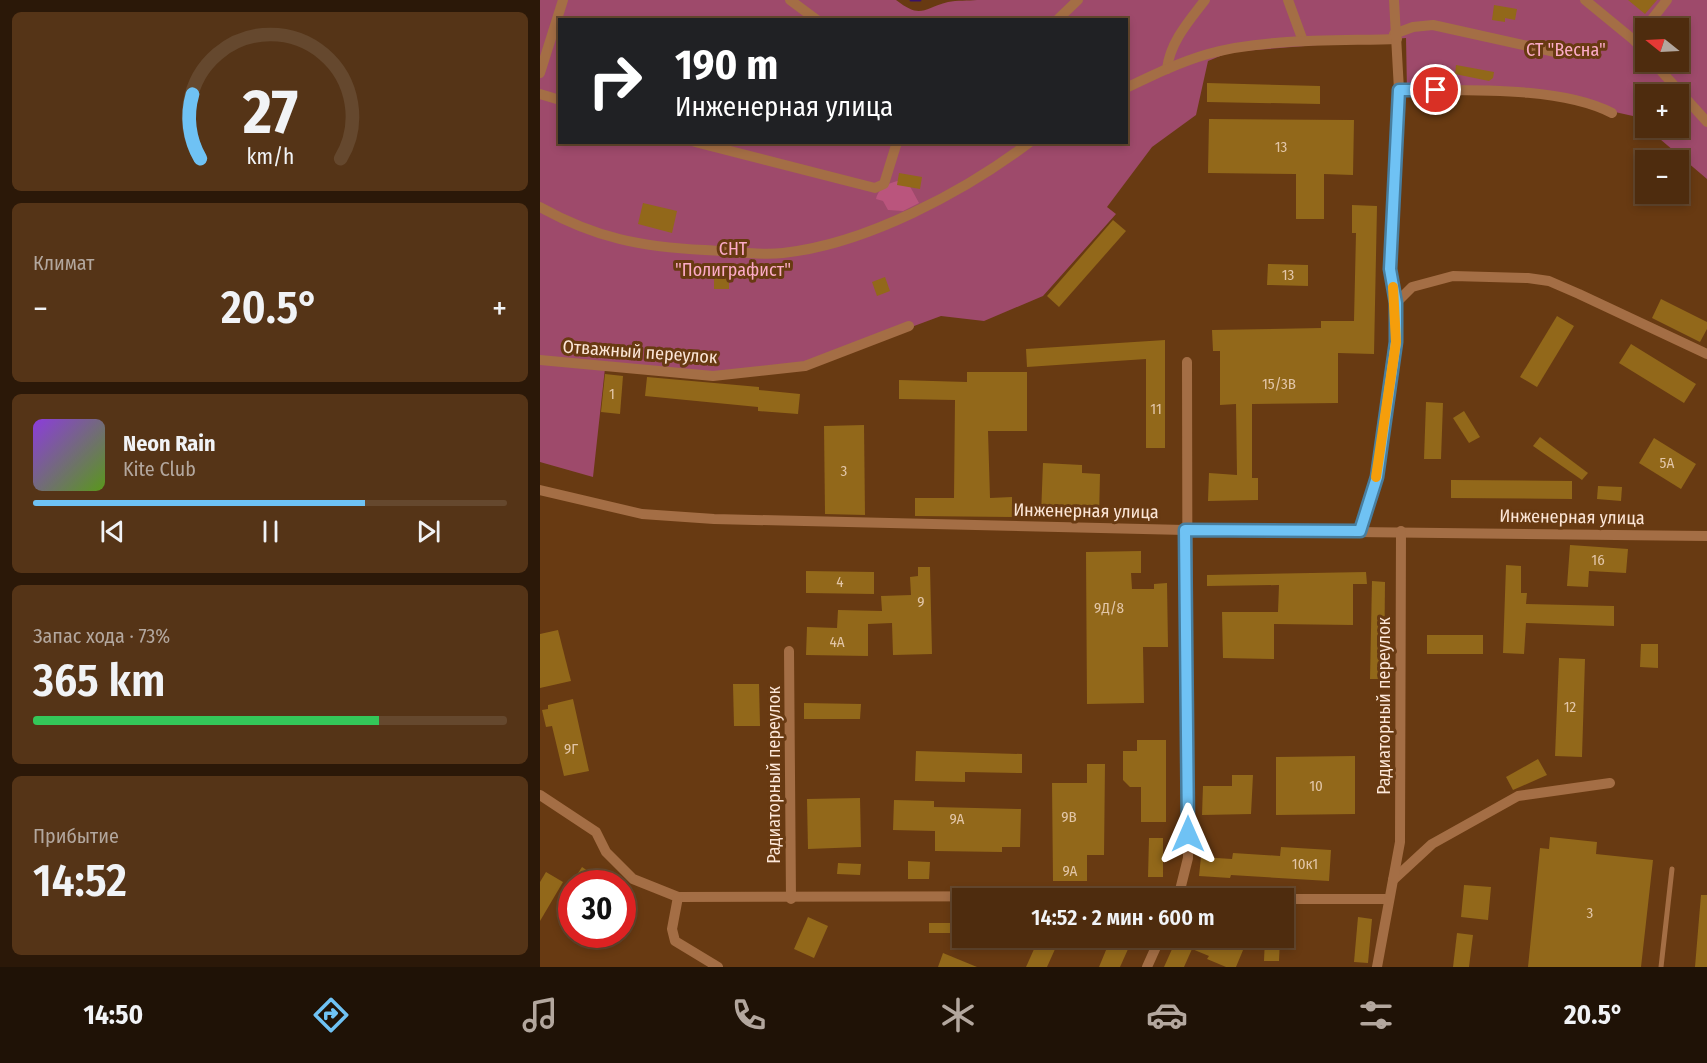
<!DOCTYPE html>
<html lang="ru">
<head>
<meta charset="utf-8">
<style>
  :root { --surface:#4e2c0e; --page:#553417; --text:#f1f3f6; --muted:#b3a79e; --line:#65482e; --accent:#6fc2f4 }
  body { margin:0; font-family:"Fira Sans Condensed",sans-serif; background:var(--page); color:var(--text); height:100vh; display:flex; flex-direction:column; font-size:22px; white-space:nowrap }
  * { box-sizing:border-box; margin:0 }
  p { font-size:20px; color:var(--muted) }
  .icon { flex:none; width:33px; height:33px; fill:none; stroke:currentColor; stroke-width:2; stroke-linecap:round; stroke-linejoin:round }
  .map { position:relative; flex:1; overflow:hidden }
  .side { display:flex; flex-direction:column; gap:12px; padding:12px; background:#2b1808; width:540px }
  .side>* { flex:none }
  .banner { position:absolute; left:18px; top:18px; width:570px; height:126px; border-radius:0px; box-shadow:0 3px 9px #0003,0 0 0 2px var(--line); background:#202124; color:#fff; overflow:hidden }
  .needle { width:39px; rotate:288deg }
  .buttons { position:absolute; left:1095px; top:18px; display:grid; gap:12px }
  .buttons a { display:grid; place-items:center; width:54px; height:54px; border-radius:0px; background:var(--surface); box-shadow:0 3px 9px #0003,0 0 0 2px var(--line); font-size:30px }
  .speed { position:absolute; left:18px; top:870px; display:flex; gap:12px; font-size:30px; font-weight:700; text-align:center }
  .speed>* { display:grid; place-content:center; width:78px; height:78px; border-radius:50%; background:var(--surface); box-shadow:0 3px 9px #0003,0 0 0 2px var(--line); line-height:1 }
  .speed .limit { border:9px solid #d22; background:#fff; color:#111 }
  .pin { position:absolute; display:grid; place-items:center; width:51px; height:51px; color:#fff; margin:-26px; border:3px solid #fff; border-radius:50%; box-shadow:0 2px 6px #0007 }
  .me { position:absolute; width:66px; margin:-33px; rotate:0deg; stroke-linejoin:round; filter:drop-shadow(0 0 4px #0008) }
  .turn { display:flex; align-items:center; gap:21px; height:126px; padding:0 18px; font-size:27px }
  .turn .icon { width:78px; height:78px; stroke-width:2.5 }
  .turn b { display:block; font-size:42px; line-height:51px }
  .big { font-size:45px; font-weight:600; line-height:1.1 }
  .side .tile { flex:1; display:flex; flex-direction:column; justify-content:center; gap:9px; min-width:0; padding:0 21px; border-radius:9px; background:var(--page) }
  .side .dial { align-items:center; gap:0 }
  .dial svg { height:156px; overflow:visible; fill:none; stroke:var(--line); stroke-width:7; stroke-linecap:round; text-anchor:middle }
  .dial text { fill:var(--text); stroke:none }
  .song { display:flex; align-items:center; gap:18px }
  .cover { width:72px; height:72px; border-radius:9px; background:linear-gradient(135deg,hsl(270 70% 55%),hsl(90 70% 35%)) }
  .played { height:6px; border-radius:3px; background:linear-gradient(90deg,var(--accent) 70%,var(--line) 70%) }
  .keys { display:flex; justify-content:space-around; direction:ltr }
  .heat { display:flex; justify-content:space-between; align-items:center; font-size:33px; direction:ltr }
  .charge { height:9px; border-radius:4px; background:linear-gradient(90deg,#34c759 73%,var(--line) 0) }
  .trip { position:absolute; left:412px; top:888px; width:342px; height:60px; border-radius:0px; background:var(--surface); box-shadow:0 3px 9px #0003,0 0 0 2px var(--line); font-weight:600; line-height:60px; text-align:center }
  .menu { display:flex; height:96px; justify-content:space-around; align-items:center; background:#1f1206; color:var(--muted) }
  .menu .icon { width:42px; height:42px }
  .menu .current { color:var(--accent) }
  .menu b { font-size:27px; color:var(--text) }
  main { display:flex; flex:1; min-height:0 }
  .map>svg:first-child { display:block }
  .green { fill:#9e4a6b; fill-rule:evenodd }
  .forest { fill:#ba557d }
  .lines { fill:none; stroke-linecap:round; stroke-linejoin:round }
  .stream { stroke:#381268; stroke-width:3 }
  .building { fill:#92681a }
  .lane { stroke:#a46e45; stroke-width:5 }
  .street { stroke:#a46e45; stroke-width:10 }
  .route-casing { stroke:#487e9f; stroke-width:15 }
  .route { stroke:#6fc2f4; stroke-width:10 }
  .slow { stroke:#f59e0b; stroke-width:10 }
  .labels { text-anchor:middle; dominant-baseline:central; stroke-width:6; stroke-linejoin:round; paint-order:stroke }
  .number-label { font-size:15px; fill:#e2c6a8 }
  .park-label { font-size:18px; fill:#fcabc7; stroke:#683a12 }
  .street-label { font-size:18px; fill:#fce6d7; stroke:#683a12 }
</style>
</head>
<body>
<main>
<section class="side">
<div class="tile dial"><svg viewBox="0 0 100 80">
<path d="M14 69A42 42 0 1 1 86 69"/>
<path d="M14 69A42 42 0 0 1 10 36" stroke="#6fc2f4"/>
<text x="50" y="56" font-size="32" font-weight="700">27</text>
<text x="50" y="72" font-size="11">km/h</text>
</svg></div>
<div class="tile"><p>Климат</p>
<div class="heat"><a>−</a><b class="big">20.5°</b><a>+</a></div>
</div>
<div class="tile">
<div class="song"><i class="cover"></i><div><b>Neon Rain</b><p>Kite Club</p></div></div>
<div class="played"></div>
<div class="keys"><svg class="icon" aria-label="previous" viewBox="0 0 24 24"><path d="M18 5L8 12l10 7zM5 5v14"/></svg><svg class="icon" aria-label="pause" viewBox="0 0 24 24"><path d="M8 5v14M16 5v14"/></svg><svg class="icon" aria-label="next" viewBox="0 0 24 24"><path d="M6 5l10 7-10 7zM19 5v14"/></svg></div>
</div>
<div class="tile"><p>Запас хода · 73%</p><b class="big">365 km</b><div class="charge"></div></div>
<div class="tile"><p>Прибытие</p><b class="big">14:52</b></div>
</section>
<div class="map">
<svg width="1167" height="967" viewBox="0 0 1167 967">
  <rect width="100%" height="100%" fill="#683a12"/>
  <path class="green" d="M 0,0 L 356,0 C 381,19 382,9 408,2 C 417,0 428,1 437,0 L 1167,0 L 1167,179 L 1107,128 L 1138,128 L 1138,94 L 1106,94 L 1105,126 L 1093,116 L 989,93 L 867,91 L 866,38 L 690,52 L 668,61 L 656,115 L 612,147 L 567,207 L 576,214 L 503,296 L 444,321 L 401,316 L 261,368 L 198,377 L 65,368 L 53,477 L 0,462 ZM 20,20 L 586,20 L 586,142 L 20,142 ZM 1106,28 L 1138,28 L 1138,62 L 1106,62 Z"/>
  <path class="forest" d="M 366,179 L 379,203 L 363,211 L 348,210 L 343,201 L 336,199 C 340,184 353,182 366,179 Z"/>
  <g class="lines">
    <path class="stream" d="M 371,0 L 380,0"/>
  </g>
  <g class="building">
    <path d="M 1088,0 L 1117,0 L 1105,14 Z"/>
    <path d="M 954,5 L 977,9 L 975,20 L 965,18 L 965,22 L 952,20 Z"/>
    <path d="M 916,65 L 954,72 L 953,78 L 949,81 L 915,74 Z"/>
    <path d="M 667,83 L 780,86 L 780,104 L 667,102 Z"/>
    <path d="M 669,119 L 814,120 L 813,175 L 784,174 L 784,219 L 756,219 L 756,174 L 668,173 Z"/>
    <path d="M 359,173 L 382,177 L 380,189 L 357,185 Z"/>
    <path d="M 103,203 L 137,211 L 132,233 L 98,224 Z"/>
    <path d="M 812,205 L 837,206 L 834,354 L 798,353 L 798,403 L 712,404 L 712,478 L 718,478 L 718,500 L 668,501 L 669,473 L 697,475 L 696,404 L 680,405 L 680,351 L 673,351 L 672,330 L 781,328 L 781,321 L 814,321 L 816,233 L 812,233 Z"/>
    <path d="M 573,220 L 586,231 L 519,307 L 507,296 Z"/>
    <path d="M 728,264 L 768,265 L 768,286 L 727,285 Z"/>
    <path d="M 189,273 L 189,289 L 174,289 L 174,274 Z"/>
    <path d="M 345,277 L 350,291 L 337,296 L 332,282 Z"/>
    <path d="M 1121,299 L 1167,322 L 1167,329 L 1160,342 L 1112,318 Z"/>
    <path d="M 1017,316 L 1034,326 L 997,387 L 980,377 Z"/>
    <path d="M 625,340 L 625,448 L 606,448 L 606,359 L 487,367 L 486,349 Z"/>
    <path d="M 1091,344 L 1156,384 L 1144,403 L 1079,363 Z"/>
    <path d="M 427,372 L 487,372 L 487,431 L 448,431 L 450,498 L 472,497 L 472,517 L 375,516 L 375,498 L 414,498 L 415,400 L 359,399 L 359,380 L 427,382 Z"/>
    <path d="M 65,374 L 83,376 L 80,414 L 61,412 Z"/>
    <path d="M 107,377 L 219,387 L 219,390 L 260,394 L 258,414 L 218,411 L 218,407 L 105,396 Z"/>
    <path d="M 886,402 L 903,403 L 901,459 L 884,459 Z"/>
    <path d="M 924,411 L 940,437 L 929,443 L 913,418 Z"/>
    <path d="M 324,425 L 325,515 L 285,514 L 284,426 Z"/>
    <path d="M 1000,437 L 1048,473 L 1042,480 L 993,446 Z"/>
    <path d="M 1114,438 L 1156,464 L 1141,489 L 1099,463 Z"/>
    <path d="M 503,463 L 542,465 L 542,473 L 560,474 L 559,518 L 501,515 Z"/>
    <path d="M 911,480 L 1032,481 L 1032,499 L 911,498 Z"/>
    <path d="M 1058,486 L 1082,487 L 1081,501 L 1057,499 Z"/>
    <path d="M 1030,545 L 1088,549 L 1086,573 L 1049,571 L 1048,587 L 1027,586 Z"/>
    <path d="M 601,551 L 601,573 L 591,573 L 592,589 L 614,589 L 614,584 L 627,583 L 628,647 L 603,647 L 604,703 L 547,704 L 546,552 Z"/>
    <path d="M 966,565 L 981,566 L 981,593 L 987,593 L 986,604 L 1074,606 L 1074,626 L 986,623 L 984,654 L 963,653 Z"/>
    <path d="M 378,567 L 390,567 L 392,654 L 353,655 L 352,623 L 328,624 L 328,656 L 266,655 L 267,627 L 297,628 L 298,610 L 342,611 L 341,596 L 371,595 L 370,577 L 378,576 Z"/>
    <path d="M 266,571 L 334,572 L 334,594 L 266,593 Z"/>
    <path d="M 826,572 L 827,584 L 813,584 L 813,625 L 734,624 L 734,659 L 683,658 L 682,612 L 738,612 L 739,585 L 667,586 L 667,575 Z"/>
    <path d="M 832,581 L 845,582 L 844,679 L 830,679 Z"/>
    <path d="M 18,630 L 31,681 L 0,688 L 0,634 Z"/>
    <rect x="887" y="635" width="56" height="19"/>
    <path d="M 1101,644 L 1118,644 L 1118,668 L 1100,667 Z"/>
    <path d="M 1019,658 L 1045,659 L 1042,757 L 1015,756 Z"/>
    <path d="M 193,684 L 219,684 L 220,726 L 194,726 Z"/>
    <path d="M 33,699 L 49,771 L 24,776 L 12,726 L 6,727 L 2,710 L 8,709 L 8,705 Z"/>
    <path d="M 264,703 L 321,704 L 320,719 L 264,719 Z"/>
    <path d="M 597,740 L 626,740 L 626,822 L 601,822 L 601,787 L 590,787 L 583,780 L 583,751 L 597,751 Z"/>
    <path d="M 376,751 L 482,754 L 482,773 L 425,772 L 425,782 L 375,781 Z"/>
    <path d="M 815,756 L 815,814 L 736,815 L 736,757 Z"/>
    <path d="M 998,759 L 1007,775 L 973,790 L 966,777 Z"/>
    <path d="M 547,764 L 565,764 L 564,855 L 547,855 L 547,881 L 513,881 L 512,783 L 547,783 Z"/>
    <path d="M 692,775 L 713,775 L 711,814 L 662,815 L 663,786 L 692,786 Z"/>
    <path d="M 320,798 L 321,847 L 268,849 L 267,799 Z"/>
    <path d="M 354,800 L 394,801 L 394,807 L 481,809 L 480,847 L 462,847 L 462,852 L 395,851 L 395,831 L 353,830 Z"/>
    <path d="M 1010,837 L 1057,842 L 1056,854 L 1113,860 L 1101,967 L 988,967 L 1000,848 L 1009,849 Z"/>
    <path d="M 609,838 L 623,838 L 623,877 L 608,877 Z"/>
    <path d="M 741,847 L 791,850 L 789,881 L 691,875 L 690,878 L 659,876 L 661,857 L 692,859 L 693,853 L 740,856 Z"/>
    <path d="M 368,861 L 390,862 L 389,879 L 368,879 Z"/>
    <path d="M 298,863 L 321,864 L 320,875 L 297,874 Z"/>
    <path d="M 42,867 L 67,884 L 31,884 Z"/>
    <path d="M 6,872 L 23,882 L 0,921 L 0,882 Z"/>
    <path d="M 924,885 L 951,887 L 948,920 L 921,917 Z"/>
    <path d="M 1161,895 L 1167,895 L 1167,967 L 1155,967 Z"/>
    <path d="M 268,917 L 288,926 L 274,958 L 254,949 Z"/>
    <path d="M 818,917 L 832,919 L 828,963 L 814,962 Z"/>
    <rect x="389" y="923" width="34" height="10"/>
    <path d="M 917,933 L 933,935 L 929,967 L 913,967 Z"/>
    <path d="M 499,938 L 520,938 L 507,967 L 486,967 Z"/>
    <path d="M 571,938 L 593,938 L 580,967 L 559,967 Z"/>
    <path d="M 637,938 L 708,938 L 696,967 L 686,967 L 667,959 L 669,956 L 652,949 L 644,967 L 624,967 Z"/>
    <path d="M 725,938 L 740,938 L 739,961 L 724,961 Z"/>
    <path d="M 403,953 L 437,967 L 398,967 Z"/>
  </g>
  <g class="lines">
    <path class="lane" d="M 1121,967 L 1132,869"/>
    <g class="street">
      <path d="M 250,0 L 277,20"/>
      <path d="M 748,0 L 763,41"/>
      <path d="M 1045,0 L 1095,41 L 1106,53"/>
      <path d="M 517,20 L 538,0"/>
      <path d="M 854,34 L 873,27 L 893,25 L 1015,52"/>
      <path d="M 1095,41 L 1127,0"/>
      <path d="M 1113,62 L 1167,122"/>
      <path d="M 627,69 C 630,42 649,21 665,0"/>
      <path d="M 0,73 L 23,0"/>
      <path d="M 586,88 C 613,75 640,62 668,54 C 723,38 800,41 857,39"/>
      <path d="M 859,90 C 921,91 1018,85 1072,113"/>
      <path d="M 0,94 L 20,100"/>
      <path d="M 155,142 L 335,188 L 344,184 L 357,142"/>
      <path d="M 0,207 C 56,238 101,247 165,250 C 190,251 218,256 243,253 C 326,244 424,192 490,142"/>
      <path d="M 856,303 L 872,287 L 913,276 L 988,278 L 1009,281 L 1039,294 L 1167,354"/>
      <path d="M 0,360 L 173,376 L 265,366 L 369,326"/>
      <path d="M 0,490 L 102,514 L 174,519 L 645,530 L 1167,536"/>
      <path d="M 820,531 L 837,477 L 856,342 L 856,303 L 850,269 L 859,90 L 854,0"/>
      <path d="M 249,651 L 251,899"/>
      <path d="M 0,795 L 56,832 L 66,852 L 93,879 L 138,897 L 582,896 L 635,898"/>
      <path d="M 853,880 L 892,844 L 978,796 L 1070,783"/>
      <path d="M 138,897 L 132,929 L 135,941 L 178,967"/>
      <path d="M 638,898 L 648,858 L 647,362"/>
      <path d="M 744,899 L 849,899"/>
      <path d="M 607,967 L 620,938"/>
      <path d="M 837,967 L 860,842 L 861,531"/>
    </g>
  </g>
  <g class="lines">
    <g class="route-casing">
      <path id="route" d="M 648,834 L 645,530 L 820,531 L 837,477 L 856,342 L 856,303 L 850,269 L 859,90 L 896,90"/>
    </g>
    <use href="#route" class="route"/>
    <path class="slow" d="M 836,477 L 856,342 L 853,287"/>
  </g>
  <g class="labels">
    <g class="number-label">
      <text x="741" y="147">13</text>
      <text x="748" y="275">13</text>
      <text x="739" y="384">15/3В</text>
      <text x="72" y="394">1</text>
      <text x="616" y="409">11</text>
      <text x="1127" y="463">5А</text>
      <text x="304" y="471">3</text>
      <text x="1058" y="560">16</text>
      <text x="300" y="582">4</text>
      <text x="381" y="602">9</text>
      <text x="569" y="608">9Д/8</text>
      <text x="297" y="642">4А</text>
      <text x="1030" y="707">12</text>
      <text x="31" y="749">9Г</text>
      <text x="776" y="786">10</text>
      <text x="529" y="817">9В</text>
      <text x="417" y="819">9А</text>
      <text x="765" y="864">10к1</text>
      <text x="530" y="871">9А</text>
      <text x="1050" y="913">3</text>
    </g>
    <g class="park-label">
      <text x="1026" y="50">СТ "Весна"</text>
      <text x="193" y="249">СНТ<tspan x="193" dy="21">"Полиграфист"</tspan></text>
    </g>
    <g class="street-label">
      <text transform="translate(100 352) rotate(4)">Отважный переулок</text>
      <text transform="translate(546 511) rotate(1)">Инженерная улица</text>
      <text transform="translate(1032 517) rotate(1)">Инженерная улица</text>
      <text transform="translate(844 706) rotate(-90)">Радиаторный переулок</text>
      <text transform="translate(234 775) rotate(-90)">Радиаторный переулок</text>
    </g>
  </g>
</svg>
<div class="buttons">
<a><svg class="needle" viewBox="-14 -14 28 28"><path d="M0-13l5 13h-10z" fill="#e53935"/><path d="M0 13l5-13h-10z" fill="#b3a79e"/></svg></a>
<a>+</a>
<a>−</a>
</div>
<div class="speed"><div class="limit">30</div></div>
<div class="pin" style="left:896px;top:90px;background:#d93025"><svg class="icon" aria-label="arrive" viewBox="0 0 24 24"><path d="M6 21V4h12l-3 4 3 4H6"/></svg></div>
<svg class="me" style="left:648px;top:834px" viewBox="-20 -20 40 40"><path d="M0-17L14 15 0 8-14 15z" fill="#6fc2f4" stroke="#fff" stroke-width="4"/></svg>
<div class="trip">14:52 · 2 мин · 600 m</div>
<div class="banner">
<div class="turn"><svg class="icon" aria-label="right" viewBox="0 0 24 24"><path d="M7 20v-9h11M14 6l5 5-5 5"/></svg><div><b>190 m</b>Инженерная улица</div></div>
</div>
</div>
</main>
<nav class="menu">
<b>14:50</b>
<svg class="icon current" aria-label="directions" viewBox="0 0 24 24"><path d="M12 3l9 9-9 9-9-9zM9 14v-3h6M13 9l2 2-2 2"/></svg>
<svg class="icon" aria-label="music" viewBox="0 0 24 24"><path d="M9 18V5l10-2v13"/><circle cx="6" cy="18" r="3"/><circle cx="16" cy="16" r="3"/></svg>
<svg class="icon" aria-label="phone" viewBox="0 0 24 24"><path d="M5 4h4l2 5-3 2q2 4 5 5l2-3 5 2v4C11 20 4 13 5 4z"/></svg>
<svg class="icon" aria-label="climate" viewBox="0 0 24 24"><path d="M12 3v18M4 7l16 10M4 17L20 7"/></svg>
<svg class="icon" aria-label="car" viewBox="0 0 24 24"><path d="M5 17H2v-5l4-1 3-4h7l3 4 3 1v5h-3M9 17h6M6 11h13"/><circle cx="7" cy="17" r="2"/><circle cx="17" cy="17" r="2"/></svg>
<svg class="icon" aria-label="filters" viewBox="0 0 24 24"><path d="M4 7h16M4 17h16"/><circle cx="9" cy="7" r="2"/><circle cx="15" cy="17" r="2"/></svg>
<b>20.5°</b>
</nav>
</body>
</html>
